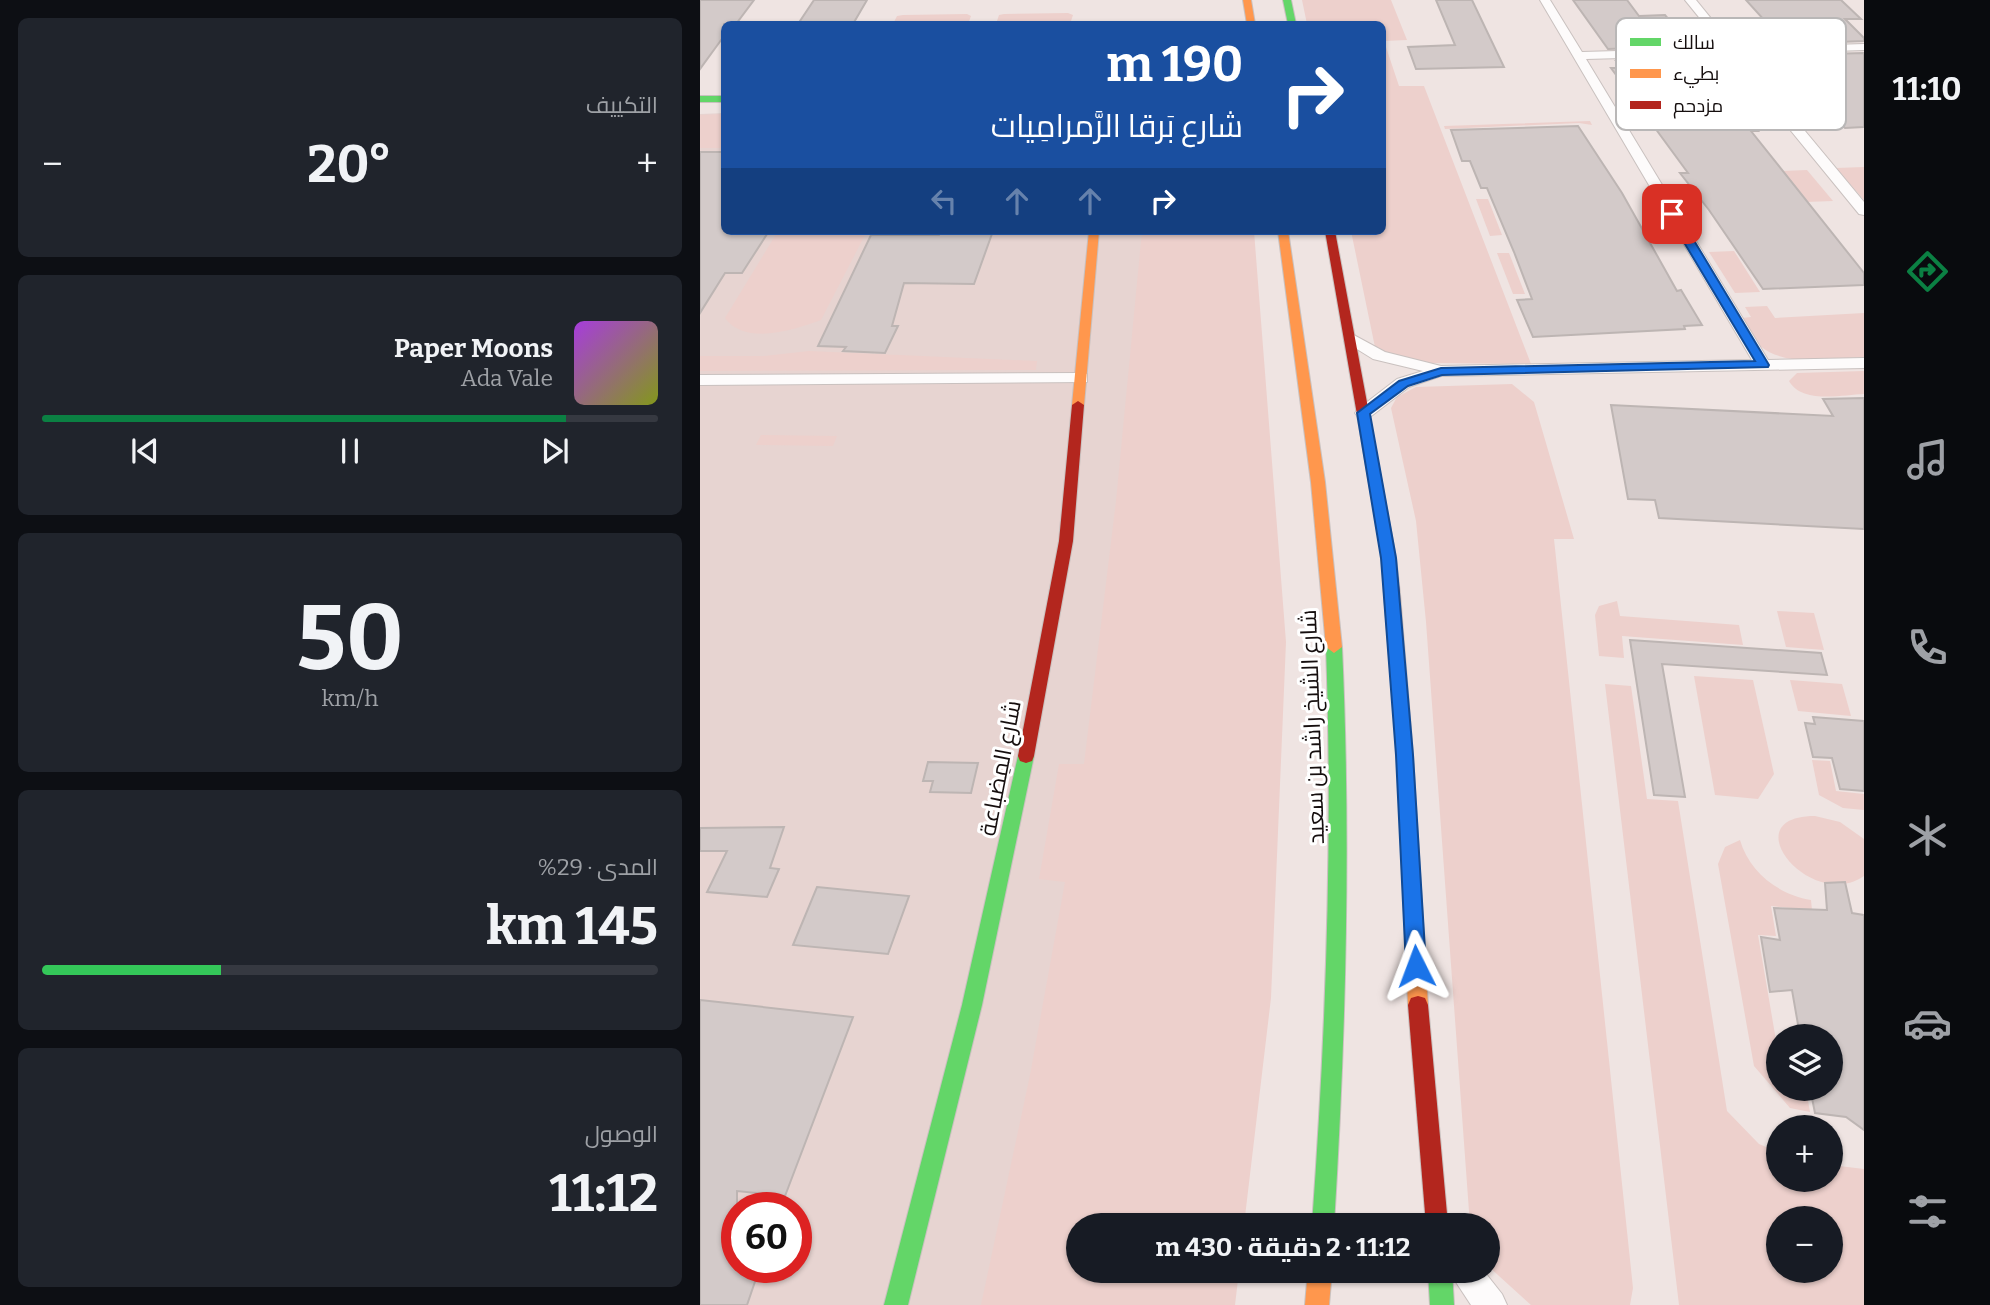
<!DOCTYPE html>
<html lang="ar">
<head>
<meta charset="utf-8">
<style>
  :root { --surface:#171b24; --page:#20242c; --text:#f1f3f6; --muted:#9ea1a6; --line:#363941; --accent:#0b8043 }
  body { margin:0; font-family:Bitter,Cairo,serif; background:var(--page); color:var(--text); direction:rtl; height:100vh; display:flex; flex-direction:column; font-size:26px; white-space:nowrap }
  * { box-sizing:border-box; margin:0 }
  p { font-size:23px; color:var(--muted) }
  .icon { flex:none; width:38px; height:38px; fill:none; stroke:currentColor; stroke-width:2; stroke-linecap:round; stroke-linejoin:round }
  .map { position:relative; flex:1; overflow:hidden; direction:ltr }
  .drawer { display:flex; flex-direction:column; gap:18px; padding:18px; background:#0d0f14; width:700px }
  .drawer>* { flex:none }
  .hud { position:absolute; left:21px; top:21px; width:665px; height:214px; border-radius:10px; box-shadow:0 2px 5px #0004; direction:rtl; background:#1a4fa0; color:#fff; overflow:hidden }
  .controls { position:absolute; left:1066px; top:1024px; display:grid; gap:14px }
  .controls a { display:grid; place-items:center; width:77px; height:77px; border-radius:50%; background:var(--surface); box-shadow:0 2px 5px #0004; font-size:35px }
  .speed { position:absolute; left:21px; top:1192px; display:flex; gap:14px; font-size:35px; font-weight:700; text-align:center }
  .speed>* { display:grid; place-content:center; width:91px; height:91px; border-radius:50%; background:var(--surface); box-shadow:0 2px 5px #0004; line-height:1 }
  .speed .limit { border:10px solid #d22; background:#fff; color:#111 }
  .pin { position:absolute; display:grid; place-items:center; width:60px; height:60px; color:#fff; margin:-30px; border-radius:14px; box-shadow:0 4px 10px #0006 }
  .me { position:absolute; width:77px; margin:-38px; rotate:357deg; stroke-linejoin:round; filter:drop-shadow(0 0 5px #0008) }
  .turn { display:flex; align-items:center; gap:24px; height:147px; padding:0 28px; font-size:32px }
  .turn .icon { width:91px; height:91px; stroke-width:2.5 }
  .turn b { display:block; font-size:49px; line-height:60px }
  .lanes { display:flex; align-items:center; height:66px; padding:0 28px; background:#0003; justify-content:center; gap:35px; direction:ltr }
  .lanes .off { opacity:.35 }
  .big { font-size:52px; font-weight:700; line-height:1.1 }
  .drawer .widget { flex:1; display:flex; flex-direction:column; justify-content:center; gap:10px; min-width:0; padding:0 24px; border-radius:10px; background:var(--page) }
  .drawer .dial { align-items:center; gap:0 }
  .dial b { font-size:91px; line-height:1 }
  .song { display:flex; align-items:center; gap:21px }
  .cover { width:84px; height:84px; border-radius:10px; background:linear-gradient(135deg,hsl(280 70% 55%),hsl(70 70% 35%)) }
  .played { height:7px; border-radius:4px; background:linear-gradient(90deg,var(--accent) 85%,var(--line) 85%) }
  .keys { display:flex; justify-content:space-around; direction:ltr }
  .heat { display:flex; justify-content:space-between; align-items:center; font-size:38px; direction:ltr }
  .charge { height:10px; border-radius:5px; background:linear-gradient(90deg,#34c759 29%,var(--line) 0) }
  .trip { position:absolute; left:366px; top:1213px; width:434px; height:70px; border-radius:35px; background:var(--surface); box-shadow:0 2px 5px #0004; font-weight:700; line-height:70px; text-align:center; direction:rtl }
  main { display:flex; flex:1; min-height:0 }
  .tab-bar { display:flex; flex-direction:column; width:126px; justify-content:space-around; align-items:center; background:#090b0e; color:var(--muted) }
  .tab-bar .icon { width:49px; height:49px }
  .tab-bar .selected { color:var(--accent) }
  .tab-bar b { font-size:32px; color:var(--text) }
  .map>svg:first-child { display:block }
  .built { fill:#e7d4d1; fill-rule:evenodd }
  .green { fill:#edd0cc; fill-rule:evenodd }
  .building { fill:#d3cac9; stroke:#bdb5b3; stroke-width:2 }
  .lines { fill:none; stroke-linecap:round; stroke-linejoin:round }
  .street-casing { stroke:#c9c1bf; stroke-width:2 }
  .fast-casing { stroke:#c9c1bf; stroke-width:2 }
  .slow-casing { stroke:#c9c1bf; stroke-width:2 }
  .jam-casing { stroke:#c9c1bf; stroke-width:2 }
  .street { fill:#fdfbfb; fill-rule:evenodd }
  .fast { fill:#63d668; fill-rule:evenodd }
  .slow { fill:#ff974d; fill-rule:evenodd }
  .jam { fill:#b3261e; fill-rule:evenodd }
  .route { fill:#1a73e8; stroke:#114b97; stroke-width:2 }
  .labels { text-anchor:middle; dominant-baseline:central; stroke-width:6; stroke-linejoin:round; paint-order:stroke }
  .street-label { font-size:23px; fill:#150e0e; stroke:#fff }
  .key { fill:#fff; stroke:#b9b7b7; stroke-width:2 }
  .key-label { font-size:19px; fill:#150e0e }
</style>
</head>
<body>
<main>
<nav class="tab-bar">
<b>11:10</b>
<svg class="icon selected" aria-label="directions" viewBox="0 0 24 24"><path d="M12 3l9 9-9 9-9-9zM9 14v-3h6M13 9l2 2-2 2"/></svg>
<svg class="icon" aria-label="music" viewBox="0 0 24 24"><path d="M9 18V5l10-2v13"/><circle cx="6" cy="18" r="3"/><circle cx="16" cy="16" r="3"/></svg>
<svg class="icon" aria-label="phone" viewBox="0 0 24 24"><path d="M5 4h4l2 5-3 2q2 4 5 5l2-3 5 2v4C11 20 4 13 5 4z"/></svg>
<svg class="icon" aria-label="climate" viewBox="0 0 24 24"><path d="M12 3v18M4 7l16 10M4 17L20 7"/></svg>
<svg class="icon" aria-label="car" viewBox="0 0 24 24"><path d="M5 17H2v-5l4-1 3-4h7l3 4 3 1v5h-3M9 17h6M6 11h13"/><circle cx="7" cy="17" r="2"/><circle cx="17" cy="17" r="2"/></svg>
<svg class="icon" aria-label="filters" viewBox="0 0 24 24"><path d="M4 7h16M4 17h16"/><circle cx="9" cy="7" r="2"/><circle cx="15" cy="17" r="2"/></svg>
</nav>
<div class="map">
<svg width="1164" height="1305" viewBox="0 0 1164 1305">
  <rect width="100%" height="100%" fill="#efe4e2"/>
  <path class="built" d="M 24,113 L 24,231 L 460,231 L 378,1225 L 363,1305 L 0,1305 L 0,114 ZM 37,1208 L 96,1208 L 96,1267 L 37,1267 Z"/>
  <g class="green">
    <path d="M 602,0 L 691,0 L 707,40 L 684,41 L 699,86 L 724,86 L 831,364 L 732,363 L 676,352 L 651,231 L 682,231 L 682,24 L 607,24 Z"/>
    <path d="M 368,13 L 373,15 L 370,24 L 296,24 L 299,15 L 304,14 Z"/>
    <path d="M 267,14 L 271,16 L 268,24 L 193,24 L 197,16 L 203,15 Z"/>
    <path d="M 24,114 L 24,148 L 0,148 L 0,115 Z"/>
    <path d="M 890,121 L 892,125 L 879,123 L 745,129 L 744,126 Z"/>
    <path d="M 1164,167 L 1164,200 L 1136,168 Z"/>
    <path d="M 1107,170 L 1133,201 L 1106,202 L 1082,171 Z"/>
    <path d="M 776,199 L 788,199 L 802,235 L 790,236 Z"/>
    <path d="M 78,231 L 167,231 L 121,320 C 94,330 45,346 25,318 Z"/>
    <path d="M 442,231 L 554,231 L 586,642 L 571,998 L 544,1225 L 378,1225 L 378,1270 L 539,1271 L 535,1305 L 281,1305 L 330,1075 L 365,882 L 339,879 L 359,764 L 384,764 L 416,501 Z"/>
    <path d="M 1034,251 L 1060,292 L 1035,293 L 1009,252 Z"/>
    <path d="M 797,253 L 809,253 L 825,294 L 813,294 Z"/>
    <path d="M 1067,306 L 1075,318 L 1164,313 L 1164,357 C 1132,358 1087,368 1060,346 C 1053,340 1047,327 1042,318 L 1051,317 L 1045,307 Z"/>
    <path d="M 109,351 L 337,361 L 336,370 L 0,371 L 0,356 L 64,356 Z"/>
    <path d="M 1164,371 L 1164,394 C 1142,395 1102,404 1089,381 L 1097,373 Z"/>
    <path d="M 812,384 L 834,402 L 874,539 L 854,539 L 933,1288 L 930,1305 L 831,1305 L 788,1266 L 788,1225 L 770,1225 L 726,622 L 716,521 L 691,408 L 697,397 L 716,387 Z"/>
    <path d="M 61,435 L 137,436 L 133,446 L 56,445 Z"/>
    <path d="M 917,601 L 920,616 L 1039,625 L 1043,645 L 922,636 L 924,658 L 899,656 L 895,615 L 899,606 Z"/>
    <path d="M 1077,611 L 1114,613 L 1124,650 L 1086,647 Z"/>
    <path d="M 994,676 L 1053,680 L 1074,774 L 1058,799 L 1015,795 Z"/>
    <path d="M 1090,680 L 1142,684 L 1151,716 L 1098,711 Z"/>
    <path d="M 905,684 L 931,686 L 947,799 L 978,801 L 1027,1111 L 1059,1144 L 1078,1152 L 1078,1180 L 1130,1180 L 1131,1165 L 1164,1169 L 1164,1305 L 979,1305 ZM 1078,1218 L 1130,1218 L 1130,1270 L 1078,1270 Z"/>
    <path d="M 1112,760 L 1130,761 L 1136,791 L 1164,794 L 1164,810 L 1143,808 L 1119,795 Z"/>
    <path d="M 1115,816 L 1140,822 L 1164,839 L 1164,876 C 1111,913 1031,816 1115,816 Z"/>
    <path d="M 1040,840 C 1049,872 1079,895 1111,900 L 1112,910 L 1071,906 L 1076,936 L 1058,935 L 1078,1052 L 1078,1088 L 1106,1089 L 1110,1112 L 1090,1108 L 1054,1066 L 1018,864 L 1025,847 Z"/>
  </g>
  <g class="building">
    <path d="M 0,0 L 54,0 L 36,24 L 24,24 L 24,36 L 0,69 Z"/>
    <path d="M 114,0 L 167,0 L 153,24 L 98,24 Z"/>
    <path d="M 736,0 L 772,0 L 804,67 L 716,69 L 708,47 L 755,45 Z"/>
    <path d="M 873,0 L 927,0 L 939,16 L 965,15 L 982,35 L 976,35 L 985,46 L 908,49 Z"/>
    <path d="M 1046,0 L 1141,0 L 1161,19 L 1145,19 L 1164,38 L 1164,41 L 1086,44 Z"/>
    <path d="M 1164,53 L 1164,127 L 1145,128 L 1124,107 L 1132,107 L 1095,66 L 1106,66 L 1096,55 Z"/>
    <path d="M 994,59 L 1027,100 L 1033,99 L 1058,131 L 1051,131 L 1164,273 L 1164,285 L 1063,289 L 1009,210 L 980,173 L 988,173 L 911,68 L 921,68 L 916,61 Z"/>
    <path d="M 878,126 L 922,193 L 977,291 L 981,290 L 1002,325 L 984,326 L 985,329 L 833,337 L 817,300 L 832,299 L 814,252 L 787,188 L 781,188 L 770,161 L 762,161 L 751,130 Z"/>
    <path d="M 0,152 L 24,152 L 24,231 L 69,231 L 42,273 L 25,273 L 0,313 Z"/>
    <path d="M 241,231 L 293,231 L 274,284 L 204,283 L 192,326 L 198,326 L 185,353 L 143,351 L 146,347 L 118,346 L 171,235 L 239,235 Z"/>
    <path d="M 1164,398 L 1164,529 L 959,518 L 955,500 L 928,499 L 911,405 L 1133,416 L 1123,399 Z"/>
    <path d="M 930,640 L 1121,653 L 1127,675 L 962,664 L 985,797 L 954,795 Z"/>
    <path d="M 1113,717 L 1164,721 L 1164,791 L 1140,789 L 1132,758 L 1113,757 L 1105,723 L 1115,724 Z"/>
    <path d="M 228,762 L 278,763 L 271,793 L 230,792 L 233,781 L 223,781 Z"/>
    <path d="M 84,827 L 70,868 L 79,869 L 67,897 L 7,892 L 27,851 L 0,851 L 0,828 Z"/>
    <path d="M 1145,882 L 1152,913 L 1164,915 L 1164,1130 L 1146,1117 L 1115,1113 L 1110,1088 L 1130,1088 L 1130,1036 L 1100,1036 L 1092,990 L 1070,992 L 1061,937 L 1080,940 L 1074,908 L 1127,910 L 1125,883 Z"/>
    <path d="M 117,887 L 209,896 L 188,954 L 93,945 Z"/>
    <path d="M 0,1000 L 153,1017 L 85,1196 L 37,1191 L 37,1267 L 60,1267 L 47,1305 L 0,1305 Z"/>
  </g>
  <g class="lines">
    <g class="street-casing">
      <g id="street">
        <path d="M 840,0 L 850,0 L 882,52 L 1024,48 L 985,0 L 996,0 L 1035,48 L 1164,44 L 1164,50 L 1041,54 L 1164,202 L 1164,215 L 1159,214 L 1029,55 L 886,59 L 1068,360 L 1164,358 L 1164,368 L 741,376 L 709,387 L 670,417 L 658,417 L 655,413 L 658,409 L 697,379 L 723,371 L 673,359 L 644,341 L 644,335 L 650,333 L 685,352 L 741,366 L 1052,360 Z"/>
        <path d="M 381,373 L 387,374 L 387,382 L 0,385 L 0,375 Z"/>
        <path d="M 748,1270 L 783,1270 L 802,1294 L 807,1305 L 771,1305 Z"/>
      </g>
    </g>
    <g class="fast-casing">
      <g id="fast">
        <path d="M 583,0 L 591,0 L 596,24 L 588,24 Z"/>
        <rect x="0" y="96" width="24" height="6"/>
        <path d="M 634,641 L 642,647 C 651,840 646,1032 634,1225 L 612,1225 C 626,1032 633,840 626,647 Z"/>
        <path d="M 326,749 L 332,751 L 334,756 L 282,1005 L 208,1305 L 184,1305 L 262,1005 L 318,756 L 320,751 Z"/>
        <path d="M 728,1270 L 752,1270 L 754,1305 L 730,1305 Z"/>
      </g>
    </g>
    <g class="slow-casing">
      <g id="slow">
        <path d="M 543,0 L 551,0 L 555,24 L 547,24 Z"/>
        <path d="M 389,231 L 399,231 L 384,405 L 378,409 L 372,405 Z"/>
        <path d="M 578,231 L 588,231 L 625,482 L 642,647 L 634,653 L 626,647 L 611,482 Z"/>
        <path d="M 692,589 L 700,594 L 713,755 L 728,1005 L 725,1012 L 718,1014 L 711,1012 L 708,1005 L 697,755 L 684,594 Z"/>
        <path d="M 608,1270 L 632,1270 L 629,1305 L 605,1305 Z"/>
      </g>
    </g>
    <g class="jam-casing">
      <g id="jam">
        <path d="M 625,231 L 635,231 L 696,558 L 700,594 L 692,599 L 684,594 L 682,558 Z"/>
        <path d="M 378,401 L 384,405 L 373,541 L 334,756 L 332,761 L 326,763 L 320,761 L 318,756 L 359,541 L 372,405 Z"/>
        <path d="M 718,996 L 725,998 L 728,1005 L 748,1225 L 726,1225 L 708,1005 L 711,998 Z"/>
      </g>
    </g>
    <use href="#street" class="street"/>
    <use href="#fast" class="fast"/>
    <use href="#slow" class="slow"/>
    <use href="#jam" class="jam"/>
  </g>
  <path class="route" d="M 972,210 L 978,214 L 1069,365 L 1068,367 L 742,375 L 708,386 L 670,414 L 696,558 L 713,755 L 726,966 L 723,973 L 716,975 L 709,973 L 706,966 L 696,755 L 681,558 L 657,413 L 699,381 L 741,368 L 1055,361 L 967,214 Z"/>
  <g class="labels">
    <g class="street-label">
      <text transform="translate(612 727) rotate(-92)">شارع الشيخ راشد بن سعيد</text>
      <text transform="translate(300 768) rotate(-79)">شارع المِضباعة</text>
    </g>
  </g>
  <rect x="916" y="18" width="230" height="112" rx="10" class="key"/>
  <rect x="930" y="38" width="31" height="8" fill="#63d668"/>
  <rect x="930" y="69" width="31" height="9" fill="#ff974d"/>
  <rect x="930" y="101" width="31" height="8" fill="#b3261e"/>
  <g class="key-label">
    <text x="973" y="49">سالك</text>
    <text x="973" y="80">بطيء</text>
    <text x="973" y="112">مزدحم</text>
  </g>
</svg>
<div class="controls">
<a><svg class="icon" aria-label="layers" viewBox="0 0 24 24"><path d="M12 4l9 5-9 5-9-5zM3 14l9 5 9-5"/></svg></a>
<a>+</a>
<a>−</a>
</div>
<div class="speed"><div class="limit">60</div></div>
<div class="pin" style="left:972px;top:214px;background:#d93025"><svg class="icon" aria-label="arrive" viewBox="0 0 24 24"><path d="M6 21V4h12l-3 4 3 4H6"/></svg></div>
<svg class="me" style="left:716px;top:966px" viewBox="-20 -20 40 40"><path d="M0-17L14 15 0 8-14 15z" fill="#1a73e8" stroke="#fff" stroke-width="4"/></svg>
<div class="trip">11:12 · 2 دقيقة · 430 m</div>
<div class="hud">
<div class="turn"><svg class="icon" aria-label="right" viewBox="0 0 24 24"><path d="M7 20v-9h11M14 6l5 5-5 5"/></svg><div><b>190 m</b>شارع بَرقا الرَّمرامِيات</div></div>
<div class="lanes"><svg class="icon off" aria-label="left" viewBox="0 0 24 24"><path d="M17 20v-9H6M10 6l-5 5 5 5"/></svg><svg class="icon off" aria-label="ahead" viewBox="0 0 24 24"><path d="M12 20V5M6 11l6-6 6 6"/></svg><svg class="icon off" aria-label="ahead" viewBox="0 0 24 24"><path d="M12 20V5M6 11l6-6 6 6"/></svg><svg class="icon" aria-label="right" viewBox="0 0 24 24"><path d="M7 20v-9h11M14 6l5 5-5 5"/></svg></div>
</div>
</div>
<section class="drawer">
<div class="widget"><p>التكييف</p>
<div class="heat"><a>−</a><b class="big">20°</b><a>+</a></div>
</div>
<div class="widget">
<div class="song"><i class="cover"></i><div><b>Paper Moons</b><p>Ada Vale</p></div></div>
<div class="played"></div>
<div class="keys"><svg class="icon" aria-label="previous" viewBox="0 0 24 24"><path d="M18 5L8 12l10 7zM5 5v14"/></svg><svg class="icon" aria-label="pause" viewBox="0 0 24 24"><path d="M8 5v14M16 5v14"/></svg><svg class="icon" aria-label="next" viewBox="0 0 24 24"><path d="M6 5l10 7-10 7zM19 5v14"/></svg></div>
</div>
<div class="widget dial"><b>50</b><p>km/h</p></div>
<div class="widget"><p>المدى · 29%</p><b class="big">145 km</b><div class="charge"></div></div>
<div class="widget"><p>الوصول</p><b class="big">11:12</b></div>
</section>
</main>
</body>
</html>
